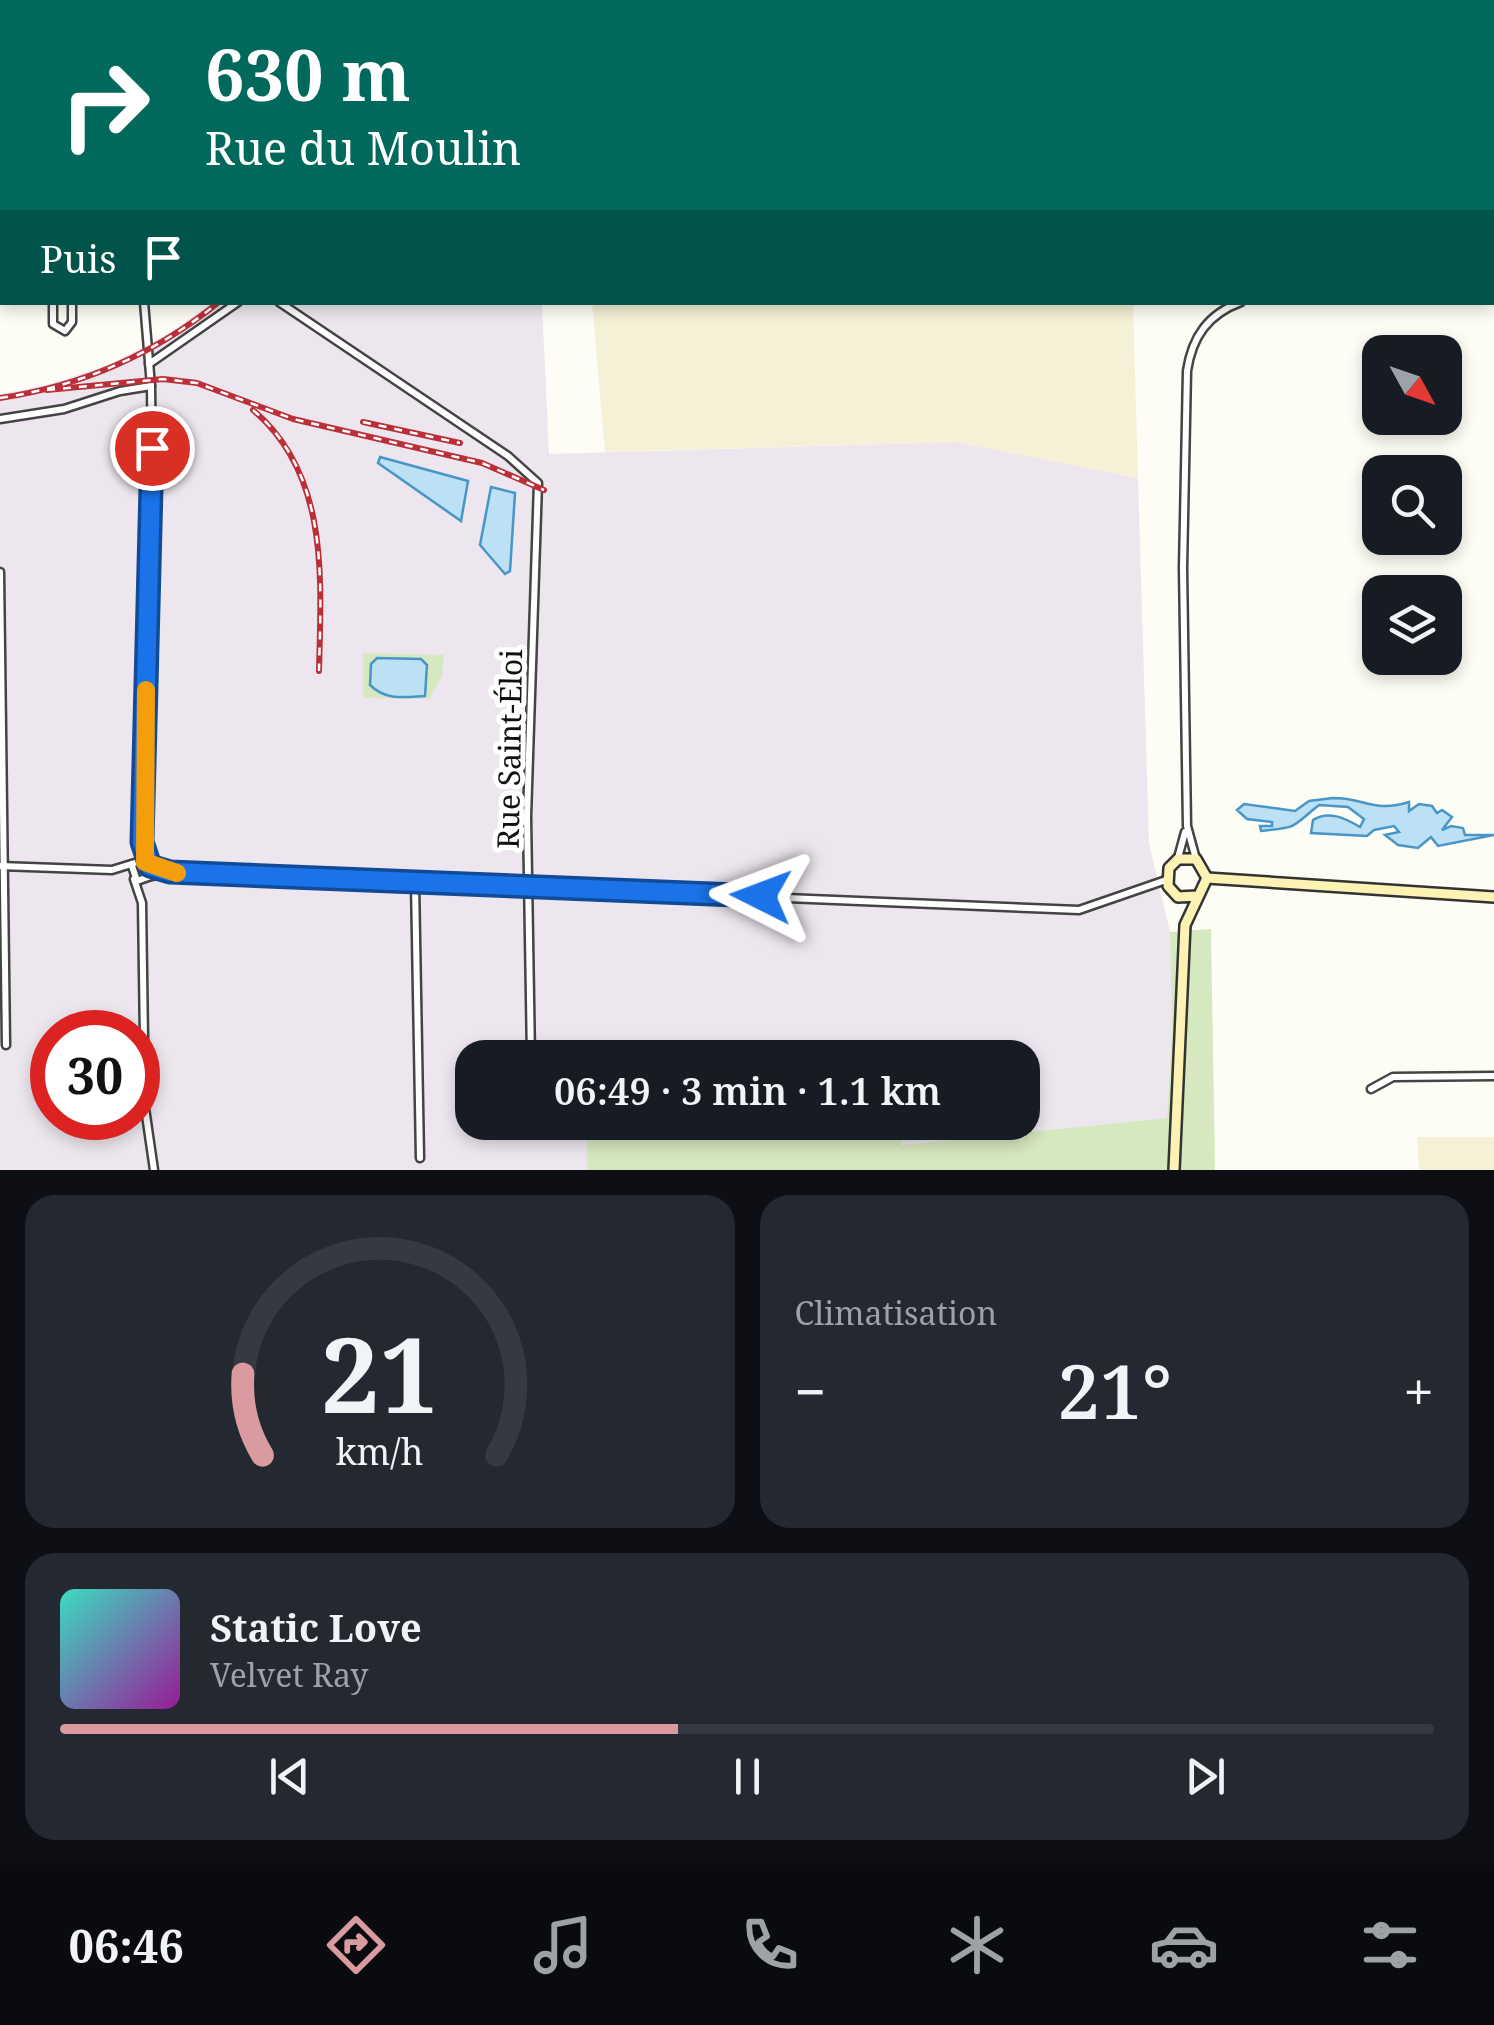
<!DOCTYPE html>
<html lang="fr">
<head>
<meta charset="utf-8">
<style>
  :root { --surface:#171b24; --page:#242831; --text:#f1f3f6; --muted:#9ea1a6; --line:#363941; --accent:#d99ba0 }
  body { margin:0; font-family:"Noto Serif",serif; background:var(--page); color:var(--text); height:100vh; display:flex; flex-direction:column; font-size:38px; white-space:nowrap }
  * { box-sizing:border-box; margin:0 }
  p { font-size:32px; color:var(--muted) }
  .icon { flex:none; width:55px; height:55px; fill:none; stroke:currentColor; stroke-width:2; stroke-linecap:round; stroke-linejoin:round }
  .map { position:relative; height:1170px; overflow:hidden }
  .drawer { display:flex; flex-direction:column; gap:25px; padding:25px; background:#0d0f14; flex:1 }
  .drawer>* { flex:none }
  .top-card { position:absolute; left:0px; top:0px; width:1495px; height:305px; box-shadow:0 5px 15px #0003; background:#00695c; color:#fff; overflow:hidden }
  .needle { width:65px; rotate:130deg }
  .buttons { position:absolute; left:1362px; top:335px; display:grid; gap:20px }
  .buttons a { display:grid; place-items:center; width:100px; height:100px; border-radius:20px; background:var(--surface); box-shadow:0 5px 15px #0003; font-size:50px }
  .speed { position:absolute; left:30px; top:1010px; display:flex; gap:20px; font-size:50px; font-weight:700; text-align:center }
  .speed>* { display:grid; place-content:center; width:130px; height:130px; border-radius:50%; background:var(--surface); box-shadow:0 5px 15px #0003; line-height:1 }
  .speed .limit { border:15px solid #d22; background:#fff; color:#111 }
  .pin { position:absolute; display:grid; place-items:center; width:85px; height:85px; color:#fff; margin:-42px; border:5px solid #fff; border-radius:50%; box-shadow:0 2px 10px #0007 }
  .me { position:absolute; width:110px; margin:-55px; rotate:273deg; stroke-linejoin:round; filter:drop-shadow(0 0 8px #0008) }
  .turn { display:flex; align-items:center; gap:35px; height:210px; padding:0 40px; font-size:45px }
  .turn .icon { width:130px; height:130px; stroke-width:2.5 }
  .turn b { display:block; font-size:70px; line-height:85px }
  .then { display:flex; align-items:center; height:95px; padding:0 40px; background:#0003; gap:20px; font-size:38px }
  .big { font-size:75px; font-weight:600; line-height:1.1 }
  .drawer .card { flex:1; display:flex; flex-direction:column; justify-content:center; gap:15px; min-width:0; padding:0 35px; border-radius:30px; background:var(--page) }
  .drawer .dial { align-items:center; gap:0 }
  .dial svg { height:260px; overflow:visible; fill:none; stroke:var(--line); stroke-width:7; stroke-linecap:round; text-anchor:middle }
  .dial text { fill:var(--text); stroke:none }
  .song { display:flex; align-items:center; gap:30px }
  .cover { width:120px; height:120px; border-radius:15px; background:linear-gradient(135deg,hsl(170 70% 55%),hsl(300 70% 35%)) }
  .played { height:10px; border-radius:5px; background:linear-gradient(90deg,var(--accent) 45%,var(--line) 45%) }
  .keys { display:flex; justify-content:space-around; direction:ltr }
  .heat { display:flex; justify-content:space-between; align-items:center; font-size:55px; direction:ltr }
  .drawer .tiles { flex:1; display:grid; gap:25px; grid-template-columns:1fr 1fr }
  .card:last-child { grid-column:span 2 }
  .trip { position:absolute; left:455px; top:1040px; width:585px; height:100px; border-radius:30px; background:var(--surface); box-shadow:0 5px 15px #0003; font-weight:600; line-height:100px; text-align:center }
  .menu { display:flex; height:160px; justify-content:space-around; align-items:center; background:#090b0e; color:var(--muted) }
  .menu .icon { width:70px; height:70px }
  .menu .current { color:var(--accent) }
  .menu b { font-size:45px; color:var(--text) }
  .map>svg:first-child { display:block }
  .industrial { fill:#ede6ee; fill-rule:evenodd }
  .farmland { fill:#f4f1d6 }
  .green { fill:#d6e8bf }
  .water { fill:#bce0f4; stroke:#4796c7; stroke-width:2.5 }
  .lines { fill:none; stroke-linecap:round; stroke-linejoin:round }
  .street-casing { stroke:#444; stroke-width:11 }
  .secondary-casing { stroke:#333; stroke-width:14 }
  .street { stroke:#fff; stroke-width:6 }
  .secondary { stroke:#fbf2b4; stroke-width:9 }
  .rail-casing { stroke:#bb2f38; stroke-width:6 }
  .rail { stroke:#fff; stroke-width:2.5; stroke-dasharray:8; stroke-linecap:butt }
  .route-casing { stroke:#114b97; stroke-width:25 }
  .route { stroke:#1a73e8; stroke-width:18 }
  .slow { stroke:#f59e0b; stroke-width:18 }
  .labels { text-anchor:middle; dominant-baseline:central; stroke-width:10; stroke-linejoin:round; paint-order:stroke }
  .street-label { font-size:30px; fill:#111; stroke:#fff }
</style>
</head>
<body>
<div class="map">
<svg width="1494" height="1170" viewBox="0 0 1494 1170">
  <rect width="100%" height="100%" fill="#fefdf5"/>
  <path class="industrial" d="M 212,303 L 542,303 L 549,454 L 956,442 L 1138,478 L 1149,843 L 1170,932 L 1172,1028 L 1167,1118 L 900,1145 L 902,1123 L 1022,1122 L 1022,1058 L 472,1058 L 472,1122 L 587,1123 L 587,1170 L 0,1170 L 0,394 L 46,385 L 109,365 L 171,332 ZM 52,1032 L 138,1032 L 138,1118 L 52,1118 Z"/>
  <g class="farmland">
    <path d="M 592,303 L 1133,303 L 1138,478 L 956,442 L 605,452 Z"/>
    <path d="M 1417,1137 L 1494,1137 L 1494,1170 L 1419,1170 Z"/>
  </g>
  <g class="green">
    <path d="M 363,653 L 444,655 L 442,676 L 429,699 L 363,698 Z"/>
    <path d="M 1211,929 L 1215,1170 L 587,1170 L 587,1123 L 902,1123 L 901,1145 L 1167,1118 L 1172,1028 L 1170,932 Z"/>
  </g>
  <g class="water">
    <path d="M 380,457 L 468,481 L 461,521 L 378,463 Z"/>
    <path d="M 491,487 L 515,493 L 510,571 L 505,574 L 480,545 Z"/>
    <path d="M 377,658 L 421,659 L 427,665 L 425,696 C 405,697 386,701 370,685 L 371,664 Z"/>
    <path d="M 1333,798 C 1365,798 1375,813 1409,802 L 1409,811 L 1419,804 L 1432,806 L 1437,813 L 1442,810 L 1452,817 L 1442,830 L 1451,826 L 1463,828 L 1465,835 L 1494,835 L 1438,846 L 1431,837 L 1418,848 L 1398,845 L 1385,835 L 1399,832 L 1394,826 L 1374,830 L 1367,836 L 1311,833 L 1313,820 C 1328,810 1345,818 1360,827 L 1364,819 L 1348,807 L 1319,805 C 1289,829 1299,827 1261,831 L 1260,826 L 1272,826 L 1272,822 L 1247,819 L 1237,810 L 1244,804 L 1295,811 L 1309,801 Z"/>
  </g>
  <g class="lines">
    <g class="street-casing">
      <g id="street">
        <path d="M 87,0 L 88,2"/>
        <path d="M 181,0 L 183,2"/>
        <path d="M 435,0 L 436,2"/>
        <path d="M 640,0 L 641,2"/>
        <path d="M 1388,0 L 1391,2"/>
        <path d="M 275,2 L 275,0"/>
        <path d="M 350,2 L 350,0"/>
        <path d="M 686,2 L 693,0"/>
        <path d="M 1492,84 L 1494,85"/>
        <path d="M 1492,298 L 1494,298"/>
        <path d="M 53,302 L 53,324 L 65,331 L 72,322 L 72,302"/>
        <path d="M 144,302 L 151,386 L 152,476 L 145,862"/>
        <path d="M 279,302 L 508,456 L 538,483 L 527,817 L 531,1058"/>
        <path d="M 149,364 L 238,302"/>
        <path d="M 0,419 L 64,409 L 120,391 L 151,386"/>
        <path d="M 0,572 L 6,1045"/>
        <path d="M 1178,858 L 1185,832"/>
        <path d="M 1196,859 L 1187,826 L 1183,568 L 1187,371 C 1192,337 1208,314 1241,302"/>
        <path d="M 0,866 L 112,870 L 141,861 L 150,866 L 151,876 L 137,881 L 132,866"/>
        <path d="M 151,876 L 182,873 L 1079,910 L 1166,880"/>
        <path d="M 134,879 L 142,903 L 145,1108 L 154,1170"/>
        <path d="M 415,882 L 420,1158"/>
        <path d="M 1371,1089 L 1393,1077 L 1494,1076"/>
      </g>
    </g>
    <g class="secondary-casing">
      <g id="secondary">
        <path d="M 858,2 L 868,0"/>
        <path d="M 0,203 L 2,202"/>
        <path d="M 1207,878 L 1494,897"/>
        <path d="M 1174,1170 L 1185,925 L 1207,878 L 1196,859 L 1178,859 L 1169,868 L 1168,886 L 1178,897 L 1197,896"/>
      </g>
    </g>
    <use href="#street" class="street"/>
    <use href="#secondary" class="secondary"/>
    <g class="rail-casing">
      <g id="rail">
        <path d="M 1399,0 L 1402,2"/>
        <path d="M 1423,0 L 1426,2"/>
        <path d="M 905,2 L 916,0"/>
        <path d="M 1492,71 L 1494,72"/>
        <path d="M 47,390 L 163,379 L 197,383 L 293,419 L 482,463 L 544,490"/>
        <path d="M 0,398 C 82,386 155,354 219,302"/>
        <path d="M 253,410 C 330,475 321,580 319,671"/>
        <path d="M 363,422 L 460,443"/>
      </g>
    </g>
    <use href="#rail" class="rail"/>
  </g>
  <g class="lines">
    <g class="route-casing">
      <path id="route" d="M 152,448 L 142,842 L 150,866 L 170,872 L 761,896"/>
    </g>
    <use href="#route" class="route"/>
    <path class="slow" d="M 146,690 L 145,862 L 177,873"/>
  </g>
  <g class="labels">
    <g class="street-label">
      <text transform="translate(509 749) rotate(-89)">Rue Saint-Éloi</text>
    </g>
  </g>
</svg>
<div class="buttons">
<a><svg class="needle" viewBox="-14 -14 28 28"><path d="M0-13l5 13h-10z" fill="#e53935"/><path d="M0 13l5-13h-10z" fill="#9ea1a6"/></svg></a>
<a><svg class="icon" aria-label="search" viewBox="0 0 24 24"><circle cx="10" cy="10" r="6"/><path d="M15 15l6 6"/></svg></a>
<a><svg class="icon" aria-label="layers" viewBox="0 0 24 24"><path d="M12 4l9 5-9 5-9-5zM3 14l9 5 9-5"/></svg></a>
</div>
<div class="speed"><div class="limit">30</div></div>
<div class="pin" style="left:152px;top:448px;background:#d93025"><svg class="icon" aria-label="arrive" viewBox="0 0 24 24"><path d="M6 21V4h12l-3 4 3 4H6"/></svg></div>
<svg class="me" style="left:761px;top:896px" viewBox="-20 -20 40 40"><path d="M0-17L14 15 0 8-14 15z" fill="#1a73e8" stroke="#fff" stroke-width="4"/></svg>
<div class="trip">06:49 · 3 min · 1.1 km</div>
<div class="top-card">
<div class="turn"><svg class="icon" aria-label="right" viewBox="0 0 24 24"><path d="M7 20v-9h11M14 6l5 5-5 5"/></svg><div><b>630 m</b>Rue du Moulin</div></div>
<div class="then">Puis<svg class="icon" aria-label="arrive" viewBox="0 0 24 24"><path d="M6 21V4h12l-3 4 3 4H6"/></svg></div>
</div>
</div>
<section class="drawer">
<div class="tiles">
<div class="card dial"><svg viewBox="0 0 100 80">
<path d="M14 69A42 42 0 1 1 86 69"/>
<path d="M14 69A42 42 0 0 1 8 44" stroke="#d99ba0"/>
<text x="50" y="56" font-size="32" font-weight="700">21</text>
<text x="50" y="72" font-size="11">km/h</text>
</svg></div>
<div class="card"><p>Climatisation</p>
<div class="heat"><a>−</a><b class="big">21°</b><a>+</a></div>
</div>
<div class="card">
<div class="song"><i class="cover"></i><div><b>Static Love</b><p>Velvet Ray</p></div></div>
<div class="played"></div>
<div class="keys"><svg class="icon" aria-label="previous" viewBox="0 0 24 24"><path d="M18 5L8 12l10 7zM5 5v14"/></svg><svg class="icon" aria-label="pause" viewBox="0 0 24 24"><path d="M8 5v14M16 5v14"/></svg><svg class="icon" aria-label="next" viewBox="0 0 24 24"><path d="M6 5l10 7-10 7zM19 5v14"/></svg></div>
</div>
</div>
</section>
<nav class="menu">
<b>06:46</b>
<svg class="icon current" aria-label="directions" viewBox="0 0 24 24"><path d="M12 3l9 9-9 9-9-9zM9 14v-3h6M13 9l2 2-2 2"/></svg>
<svg class="icon" aria-label="music" viewBox="0 0 24 24"><path d="M9 18V5l10-2v13"/><circle cx="6" cy="18" r="3"/><circle cx="16" cy="16" r="3"/></svg>
<svg class="icon" aria-label="phone" viewBox="0 0 24 24"><path d="M5 4h4l2 5-3 2q2 4 5 5l2-3 5 2v4C11 20 4 13 5 4z"/></svg>
<svg class="icon" aria-label="climate" viewBox="0 0 24 24"><path d="M12 3v18M4 7l16 10M4 17L20 7"/></svg>
<svg class="icon" aria-label="car" viewBox="0 0 24 24"><path d="M5 17H2v-5l4-1 3-4h7l3 4 3 1v5h-3M9 17h6M6 11h13"/><circle cx="7" cy="17" r="2"/><circle cx="17" cy="17" r="2"/></svg>
<svg class="icon" aria-label="filters" viewBox="0 0 24 24"><path d="M4 7h16M4 17h16"/><circle cx="9" cy="7" r="2"/><circle cx="15" cy="17" r="2"/></svg>
</nav>
</body>
</html>
